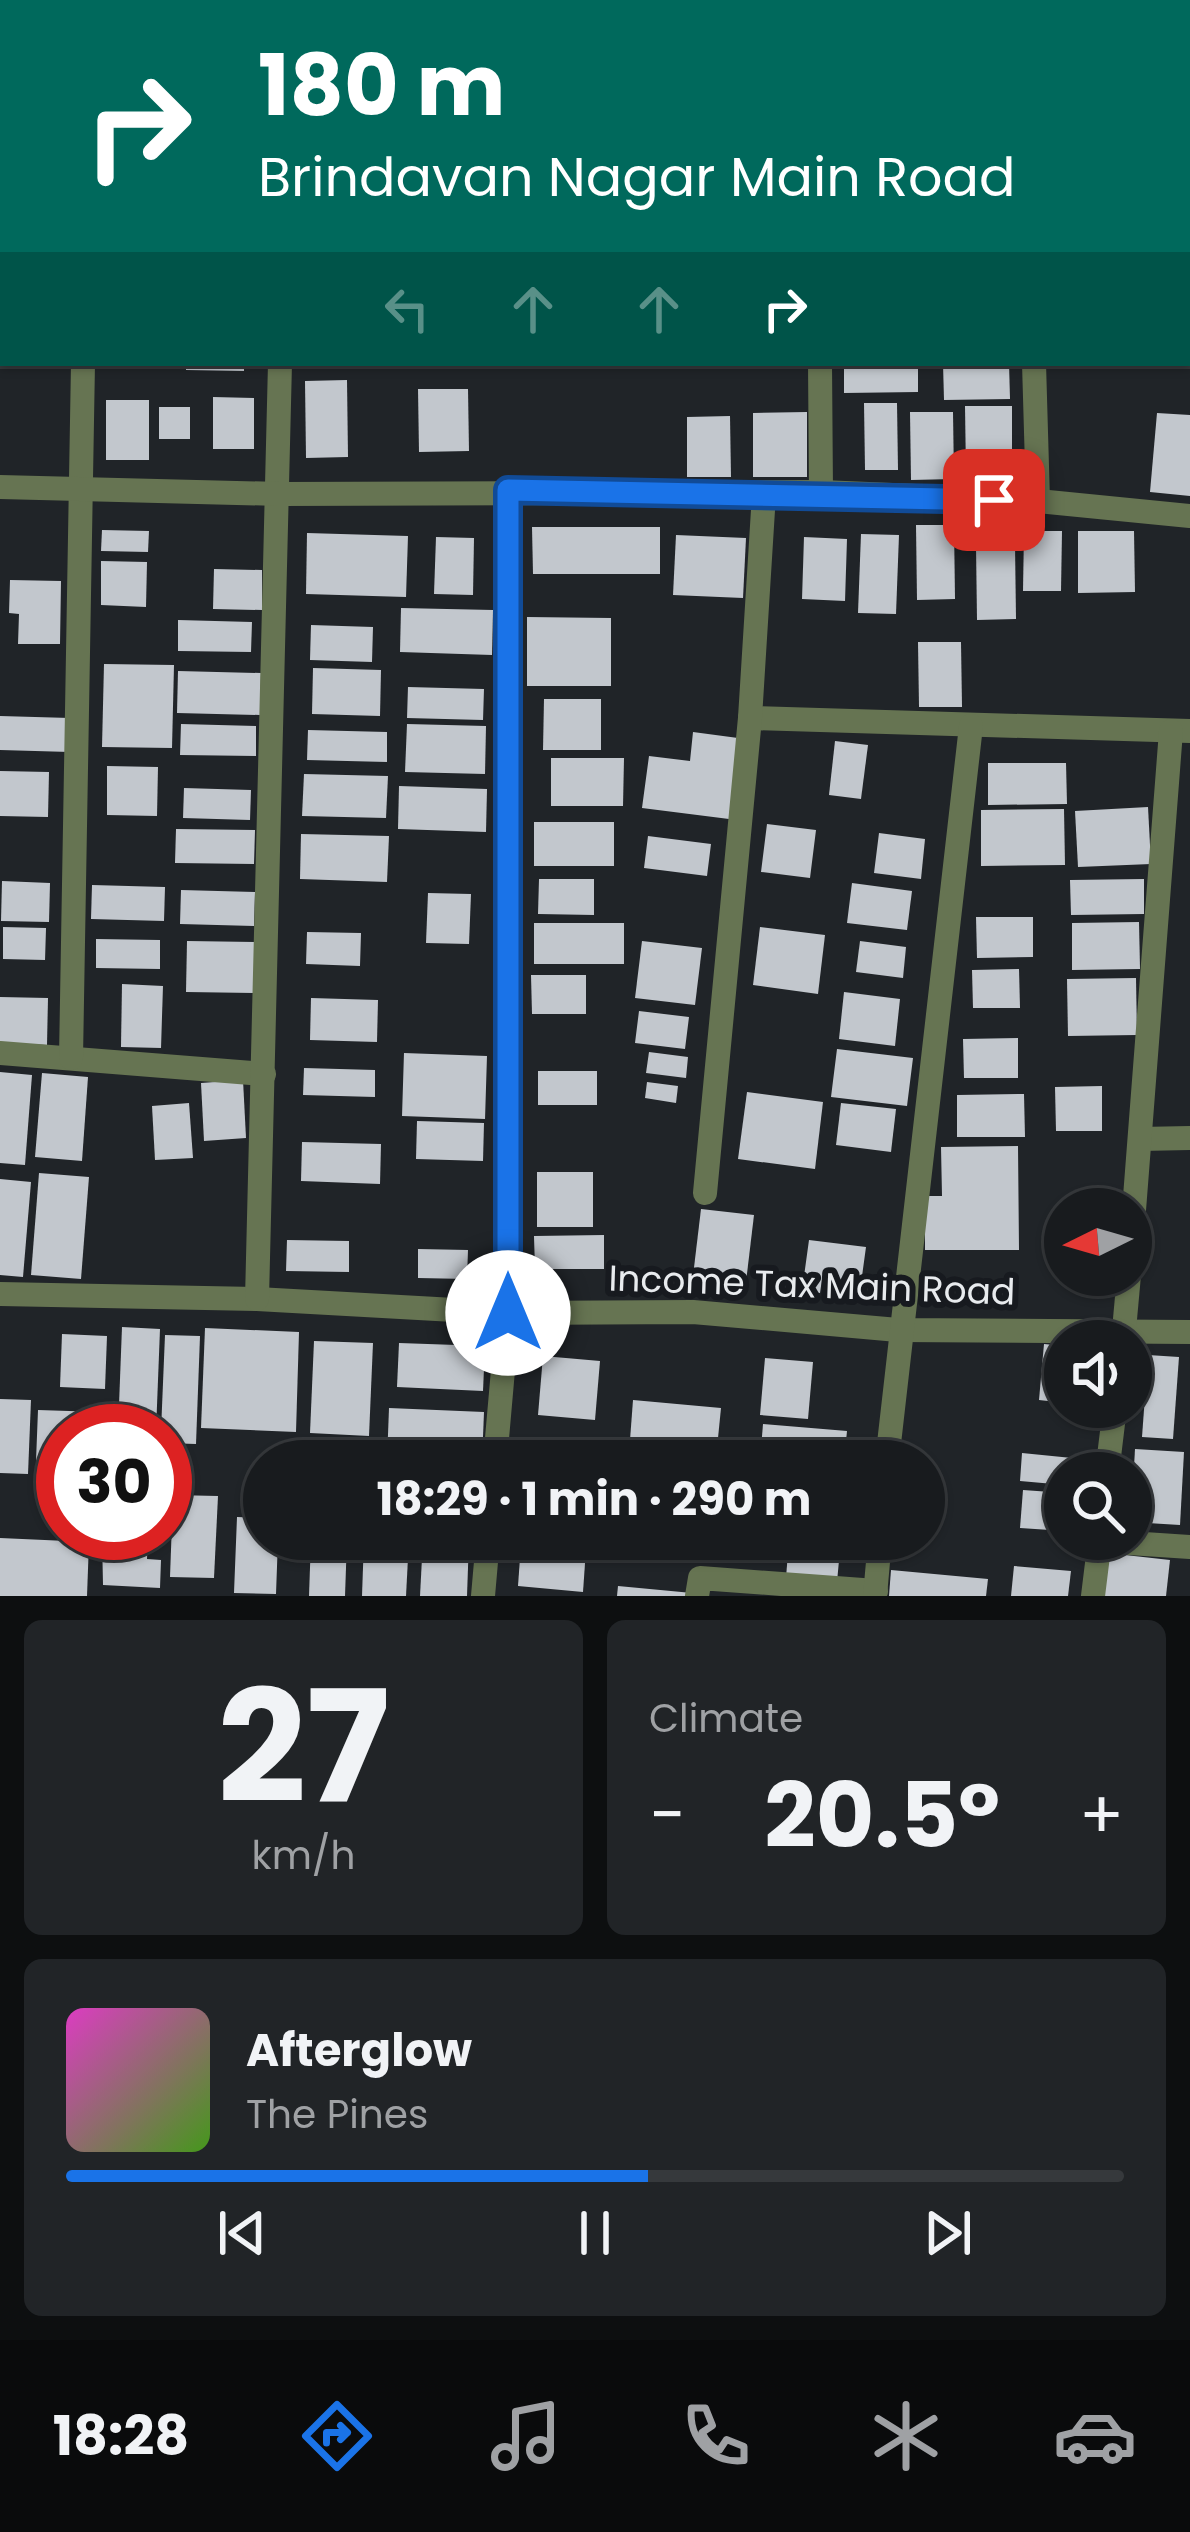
<!DOCTYPE html>
<html lang="en">
<head>
<meta charset="utf-8">
<style>
  :root { --surface:#181b1e; --page:#212427; --text:#f1f3f6; --muted:#9fa1a4; --line:#36393c; --accent:#1a73e8 }
  body { margin:0; font-family:Poppins,sans-serif; background:var(--page); color:var(--text); height:100vh; display:flex; flex-direction:column; font-size:45px; white-space:nowrap }
  * { box-sizing:border-box; margin:0 }
  p { font-size:39px; color:var(--muted) }
  .icon { flex:none; width:66px; height:66px; fill:none; stroke:currentColor; stroke-width:2; stroke-linecap:round; stroke-linejoin:round }
  .map { position:relative; height:1596px; overflow:hidden }
  .details { display:flex; flex-direction:column; gap:24px; padding:24px; background:#0d0f10; flex:1 }
  .details>* { flex:none }
  .banner { position:absolute; left:0px; top:0px; width:1191px; height:366px; box-shadow:0 3px 9px #0004,0 0 0 3px var(--line); background:#00695c; color:#fff; overflow:hidden }
  .needle { width:78px; rotate:265deg }
  .fabs { position:absolute; left:1044px; top:1188px; display:grid; gap:24px }
  .fabs a { display:grid; place-items:center; width:108px; height:108px; border-radius:50%; background:var(--surface); box-shadow:0 3px 9px #0004,0 0 0 3px var(--line); font-size:60px }
  .speed { position:absolute; left:36px; top:1404px; display:flex; gap:24px; font-size:60px; font-weight:700; text-align:center }
  .speed>* { display:grid; place-content:center; width:156px; height:156px; border-radius:50%; background:var(--surface); box-shadow:0 3px 9px #0004,0 0 0 3px var(--line); line-height:1 }
  .speed .limit { border:18px solid #d22; background:#fff; color:#111 }
  .pin { position:absolute; display:grid; place-items:center; width:102px; height:102px; color:#fff; margin:-51px; border-radius:24px; box-shadow:0 6px 18px #0006 }
  .me { position:absolute; width:132px; margin:-66px; rotate:0deg; stroke-linejoin:round; filter:drop-shadow(0 0 9px #0008) }
  .turn { display:flex; align-items:center; gap:42px; height:252px; padding:0 60px; font-size:54px }
  .turn .icon { width:156px; height:156px; stroke-width:2.5 }
  .turn b { display:block; font-size:84px; line-height:102px }
  .lanes { display:flex; align-items:center; height:114px; padding:0 60px; background:#0003; justify-content:center; gap:60px; direction:ltr }
  .lanes .off { opacity:.35 }
  .big { font-size:90px; font-weight:700; line-height:1.1 }
  .details .tile { flex:1; display:flex; flex-direction:column; justify-content:center; gap:18px; min-width:0; padding:0 42px; border-radius:18px; background:var(--page) }
  .details .dial { align-items:center; gap:0 }
  .dial b { font-size:156px; line-height:1 }
  .song { display:flex; align-items:center; gap:36px }
  .cover { width:144px; height:144px; border-radius:18px; background:linear-gradient(135deg,hsl(310 70% 55%),hsl(100 70% 35%)) }
  .played { height:12px; border-radius:6px; background:linear-gradient(90deg,var(--accent) 55%,var(--line) 55%) }
  .keys { display:flex; justify-content:space-around; direction:ltr }
  .heat { display:flex; justify-content:space-between; align-items:center; font-size:66px; direction:ltr }
  .details .tiles { flex:1; display:grid; gap:24px; grid-template-columns:1fr 1fr }
  .tile:last-child { grid-column:span 2 }
  .trip { position:absolute; left:243px; top:1440px; width:702px; height:120px; border-radius:60px; background:var(--surface); box-shadow:0 3px 9px #0004,0 0 0 3px var(--line); font-weight:700; line-height:120px; text-align:center }
  .dock { display:flex; height:192px; justify-content:space-around; align-items:center; background:#0a0b0c; color:var(--muted) }
  .dock .icon { width:84px; height:84px }
  .dock .active { color:var(--accent) }
  .dock b { font-size:54px; color:var(--text) }
  .map>svg:first-child { display:block }
  .building { fill:#c2c7cd }
  .lines { fill:none; stroke-linecap:round; stroke-linejoin:round }
  .minor { stroke:#667452; stroke-width:24 }
  .tertiary { stroke:#667452; stroke-width:24 }
  .route-casing { stroke:#114b97; stroke-width:30 }
  .route { stroke:#1a73e8; stroke-width:21 }
  .labels { text-anchor:middle; dominant-baseline:central; stroke-width:12; stroke-linejoin:round; paint-order:stroke }
  .street-label { font-size:36px; fill:#e8ebee; stroke:#171a1f }
</style>
</head>
<body>
<div class="map">
<svg width="1190" height="1596" viewBox="0 0 1190 1596">
  <rect width="100%" height="100%" fill="#202428"/>
  <g class="building">
    <rect x="15" y="363" width="52" height="5"/>
    <path d="M 186,363 L 244,363 L 244,371 L 186,370 Z"/>
    <path d="M 844,363 L 918,363 L 918,392 L 844,393 Z"/>
    <path d="M 943,363 L 1009,363 L 1010,399 L 944,400 Z"/>
    <path d="M 347,380 L 348,457 L 306,458 L 305,381 Z"/>
    <path d="M 418,389 L 468,389 L 469,451 L 419,452 Z"/>
    <path d="M 213,397 L 254,398 L 254,449 L 213,449 Z"/>
    <rect x="106" y="400" width="43" height="60"/>
    <path d="M 864,403 L 897,403 L 898,470 L 865,470 Z"/>
    <path d="M 965,406 L 1012,406 L 1012,473 L 966,474 Z"/>
    <rect x="159" y="407" width="31" height="32"/>
    <path d="M 807,412 L 807,477 L 753,477 L 753,413 Z"/>
    <path d="M 910,412 L 953,412 L 954,479 L 911,480 Z"/>
    <path d="M 1157,413 L 1190,415 L 1190,496 L 1150,492 Z"/>
    <path d="M 730,416 L 731,477 L 687,477 L 687,417 Z"/>
    <path d="M 916,525 L 954,525 L 955,599 L 917,600 Z"/>
    <path d="M 532,527 L 660,527 L 660,574 L 533,574 Z"/>
    <path d="M 102,530 L 149,531 L 148,552 L 101,551 Z"/>
    <path d="M 1024,531 L 1062,531 L 1061,591 L 1023,591 Z"/>
    <path d="M 1078,531 L 1134,531 L 1135,592 L 1078,593 Z"/>
    <path d="M 307,533 L 408,536 L 406,597 L 306,594 Z"/>
    <path d="M 861,534 L 899,535 L 896,614 L 858,613 Z"/>
    <path d="M 676,535 L 746,538 L 743,598 L 673,595 Z"/>
    <path d="M 436,537 L 474,538 L 473,595 L 434,594 Z"/>
    <path d="M 804,537 L 847,539 L 845,601 L 802,599 Z"/>
    <path d="M 976,545 L 1015,545 L 1016,619 L 977,620 Z"/>
    <path d="M 101,561 L 147,562 L 146,607 L 101,605 Z"/>
    <path d="M 214,569 L 262,570 L 262,610 L 213,609 Z"/>
    <path d="M 10,580 L 61,581 L 60,644 L 18,644 L 19,614 L 9,613 Z"/>
    <path d="M 401,608 L 493,610 L 492,655 L 400,652 Z"/>
    <path d="M 527,617 L 611,618 L 611,686 L 527,686 Z"/>
    <path d="M 178,620 L 252,622 L 251,652 L 178,651 Z"/>
    <path d="M 311,625 L 373,627 L 372,662 L 310,660 Z"/>
    <path d="M 918,642 L 961,642 L 962,707 L 919,707 Z"/>
    <path d="M 104,664 L 174,665 L 172,748 L 102,747 Z"/>
    <path d="M 313,668 L 381,670 L 380,716 L 312,714 Z"/>
    <path d="M 178,671 L 261,673 L 260,715 L 177,713 Z"/>
    <path d="M 408,687 L 484,689 L 483,720 L 407,718 Z"/>
    <path d="M 544,699 L 601,699 L 601,750 L 543,750 Z"/>
    <path d="M 0,716 L 70,718 L 70,752 L 0,750 Z"/>
    <path d="M 181,724 L 256,726 L 256,756 L 180,755 Z"/>
    <path d="M 407,724 L 486,726 L 485,774 L 405,772 Z"/>
    <path d="M 308,730 L 387,732 L 387,762 L 307,760 Z"/>
    <path d="M 693,732 L 738,738 L 729,819 L 642,808 L 649,756 L 690,761 Z"/>
    <path d="M 835,741 L 868,745 L 861,799 L 829,795 Z"/>
    <path d="M 551,758 L 624,758 L 623,806 L 551,806 Z"/>
    <path d="M 988,763 L 1066,763 L 1067,804 L 988,805 Z"/>
    <path d="M 107,766 L 158,767 L 157,816 L 107,815 Z"/>
    <path d="M 0,771 L 49,772 L 48,817 L 0,816 Z"/>
    <path d="M 304,774 L 388,776 L 386,818 L 302,816 Z"/>
    <path d="M 399,786 L 487,789 L 486,832 L 398,829 Z"/>
    <path d="M 184,788 L 251,790 L 250,820 L 183,818 Z"/>
    <path d="M 1148,807 L 1151,864 L 1078,867 L 1075,811 Z"/>
    <path d="M 1064,809 L 1065,865 L 981,866 L 981,810 Z"/>
    <rect x="534" y="822" width="80" height="44"/>
    <path d="M 767,824 L 816,830 L 810,878 L 761,872 Z"/>
    <path d="M 176,829 L 255,830 L 254,864 L 175,863 Z"/>
    <path d="M 879,833 L 925,839 L 921,879 L 874,873 Z"/>
    <path d="M 301,834 L 389,836 L 387,882 L 300,879 Z"/>
    <path d="M 648,836 L 711,844 L 707,876 L 644,868 Z"/>
    <path d="M 539,879 L 594,879 L 594,915 L 538,914 Z"/>
    <path d="M 1144,879 L 1144,914 L 1071,915 L 1070,880 Z"/>
    <path d="M 2,881 L 50,883 L 49,922 L 1,921 Z"/>
    <path d="M 852,883 L 912,891 L 907,930 L 847,923 Z"/>
    <path d="M 92,885 L 165,887 L 164,921 L 91,919 Z"/>
    <path d="M 181,890 L 255,892 L 254,926 L 180,924 Z"/>
    <path d="M 428,893 L 471,894 L 469,944 L 426,943 Z"/>
    <path d="M 976,917 L 1033,917 L 1033,957 L 977,958 Z"/>
    <path d="M 1139,922 L 1140,969 L 1072,970 L 1072,923 Z"/>
    <rect x="534" y="923" width="90" height="41"/>
    <path d="M 3,927 L 46,928 L 45,960 L 3,959 Z"/>
    <path d="M 760,927 L 825,935 L 818,994 L 753,985 Z"/>
    <path d="M 307,932 L 361,933 L 360,966 L 306,964 Z"/>
    <path d="M 96,939 L 160,940 L 160,969 L 96,968 Z"/>
    <path d="M 187,941 L 255,942 L 254,993 L 186,992 Z"/>
    <path d="M 642,941 L 702,948 L 695,1005 L 635,998 Z"/>
    <path d="M 860,941 L 906,947 L 903,978 L 856,972 Z"/>
    <path d="M 1019,969 L 1020,1008 L 973,1008 L 972,970 Z"/>
    <path d="M 531,975 L 586,975 L 586,1014 L 532,1014 Z"/>
    <path d="M 1136,978 L 1137,1035 L 1068,1036 L 1067,979 Z"/>
    <path d="M 122,984 L 163,986 L 161,1048 L 121,1047 Z"/>
    <path d="M 844,992 L 900,999 L 895,1046 L 839,1039 Z"/>
    <path d="M 0,997 L 48,998 L 47,1045 L 0,1043 Z"/>
    <path d="M 311,998 L 378,1000 L 377,1042 L 310,1040 Z"/>
    <path d="M 639,1011 L 689,1017 L 685,1049 L 635,1043 Z"/>
    <path d="M 1018,1038 L 1018,1078 L 964,1078 L 963,1039 Z"/>
    <path d="M 837,1049 L 913,1058 L 907,1106 L 831,1097 Z"/>
    <path d="M 649,1052 L 688,1057 L 686,1078 L 646,1073 Z"/>
    <path d="M 404,1053 L 487,1056 L 485,1119 L 402,1116 Z"/>
    <path d="M 304,1068 L 375,1070 L 375,1097 L 303,1095 Z"/>
    <rect x="538" y="1071" width="59" height="34"/>
    <path d="M 0,1072 L 32,1075 L 25,1165 L 0,1163 Z"/>
    <path d="M 42,1073 L 88,1077 L 82,1161 L 35,1157 Z"/>
    <path d="M 243,1080 L 246,1138 L 204,1141 L 201,1083 Z"/>
    <path d="M 647,1082 L 678,1086 L 676,1103 L 645,1098 Z"/>
    <path d="M 1102,1086 L 1102,1131 L 1056,1131 L 1055,1087 Z"/>
    <path d="M 747,1092 L 823,1102 L 815,1169 L 738,1159 Z"/>
    <path d="M 1024,1094 L 1025,1137 L 957,1137 L 957,1095 Z"/>
    <path d="M 189,1103 L 193,1158 L 155,1160 L 152,1106 Z"/>
    <path d="M 841,1103 L 896,1109 L 891,1152 L 836,1145 Z"/>
    <path d="M 417,1121 L 484,1123 L 483,1161 L 416,1159 Z"/>
    <path d="M 302,1142 L 381,1144 L 380,1184 L 301,1181 Z"/>
    <path d="M 1018,1146 L 1019,1250 L 925,1250 L 925,1196 L 942,1196 L 941,1147 Z"/>
    <rect x="537" y="1172" width="56" height="55"/>
    <path d="M 39,1173 L 89,1177 L 81,1279 L 31,1275 Z"/>
    <path d="M 0,1179 L 31,1182 L 23,1277 L 0,1275 Z"/>
    <path d="M 701,1209 L 754,1215 L 746,1282 L 693,1276 Z"/>
    <path d="M 604,1235 L 604,1269 L 535,1269 L 534,1236 Z"/>
    <path d="M 287,1240 L 349,1241 L 349,1272 L 286,1271 Z"/>
    <path d="M 809,1240 L 866,1247 L 860,1291 L 845,1289 L 846,1282 L 822,1279 L 820,1293 L 802,1291 Z"/>
    <path d="M 418,1249 L 468,1250 L 467,1279 L 418,1278 Z"/>
    <path d="M 122,1327 L 160,1329 L 156,1431 L 118,1431 Z"/>
    <path d="M 205,1328 L 299,1332 L 296,1432 L 201,1428 Z"/>
    <path d="M 62,1334 L 107,1336 L 105,1389 L 60,1387 Z"/>
    <path d="M 165,1335 L 200,1336 L 196,1444 L 165,1443 L 161,1431 Z"/>
    <path d="M 314,1341 L 373,1343 L 369,1436 L 310,1433 Z"/>
    <path d="M 399,1343 L 485,1346 L 483,1391 L 397,1387 Z"/>
    <path d="M 1044,1344 L 1065,1346 L 1065,1403 L 1039,1400 Z"/>
    <path d="M 1148,1355 L 1179,1357 L 1173,1439 L 1142,1437 Z"/>
    <path d="M 543,1356 L 600,1361 L 595,1420 L 538,1415 Z"/>
    <path d="M 765,1358 L 813,1362 L 808,1419 L 760,1415 Z"/>
    <path d="M 0,1399 L 31,1400 L 28,1474 L 0,1473 Z"/>
    <path d="M 633,1400 L 721,1408 L 717,1448 L 630,1440 Z"/>
    <path d="M 389,1408 L 484,1412 L 482,1461 L 387,1461 Z"/>
    <path d="M 38,1410 L 100,1412 L 99,1431 L 63,1431 L 63,1462 L 36,1461 Z"/>
    <path d="M 763,1424 L 847,1431 L 844,1461 L 760,1461 Z"/>
    <path d="M 529,1446 L 591,1452 L 590,1461 L 528,1461 Z"/>
    <path d="M 1135,1449 L 1184,1452 L 1180,1525 L 1131,1522 Z"/>
    <path d="M 1022,1453 L 1082,1459 L 1081,1473 L 1065,1473 L 1065,1485 L 1020,1481 Z"/>
    <path d="M 1023,1490 L 1065,1493 L 1065,1531 L 1020,1528 Z"/>
    <path d="M 173,1495 L 218,1496 L 214,1578 L 170,1577 Z"/>
    <path d="M 237,1517 L 264,1518 L 264,1539 L 278,1539 L 276,1594 L 234,1593 Z"/>
    <path d="M 108,1533 L 148,1533 L 147,1559 L 161,1560 L 160,1588 L 103,1585 L 102,1537 Z"/>
    <path d="M 0,1538 L 89,1542 L 87,1596 L 0,1596 Z"/>
    <path d="M 311,1539 L 347,1539 L 345,1596 L 309,1596 Z"/>
    <path d="M 364,1539 L 409,1539 L 406,1596 L 362,1596 Z"/>
    <path d="M 423,1539 L 469,1539 L 467,1596 L 420,1596 Z"/>
    <path d="M 789,1539 L 841,1539 L 837,1582 L 786,1578 Z"/>
    <path d="M 521,1544 L 586,1549 L 583,1592 L 518,1586 Z"/>
    <path d="M 1107,1553 L 1170,1560 L 1166,1596 L 1102,1596 Z"/>
    <path d="M 1014,1566 L 1071,1571 L 1068,1596 L 1011,1596 Z"/>
    <path d="M 891,1570 L 988,1579 L 986,1596 L 889,1596 Z"/>
    <path d="M 618,1586 L 692,1593 L 692,1596 L 617,1596 Z"/>
  </g>
  <g class="lines">
    <g class="minor">
      <path d="M 571,0 L 571,3"/>
      <path d="M 817,0 L 817,3"/>
      <path d="M 1017,0 L 1017,3"/>
      <path d="M 86,3 L 86,0"/>
      <path d="M 280,3 L 280,0"/>
      <path d="M 0,46 L 3,47"/>
      <path d="M 1188,248 L 1190,249"/>
      <path d="M 820,363 L 821,492"/>
      <path d="M 1034,363 L 1038,501"/>
      <path d="M 750,718 L 1190,731"/>
      <path d="M 0,1053 L 264,1074"/>
      <path d="M 71,1058 L 83,363"/>
      <path d="M 1140,1139 L 1190,1138"/>
      <path d="M 705,1193 L 750,718 L 764,494"/>
      <path d="M 1131,1249 L 1171,731"/>
      <path d="M 0,1294 L 257,1299 L 508,1313 L 693,1312 L 898,1330 L 1190,1332"/>
      <path d="M 257,1299 L 280,363"/>
      <path d="M 1123,1341 L 1129,1275"/>
      <path d="M 495,1461 L 508,1313 L 508,490"/>
      <path d="M 887,1461 L 971,726"/>
      <path d="M 1107,1473 L 1115,1407"/>
      <path d="M 1099,1541 L 1190,1547"/>
      <path d="M 483,1596 L 488,1539"/>
      <path d="M 697,1596 L 700,1578 L 876,1591"/>
      <path d="M 875,1596 L 880,1539"/>
      <path d="M 1093,1596 L 1100,1539"/>
    </g>
    <path class="tertiary" d="M 0,487 L 280,494 L 821,492 L 1038,501 L 1190,516"/>
  </g>
  <g class="lines">
    <g class="route-casing">
      <path id="route" d="M 508,1313 L 508,490 L 994,500"/>
    </g>
    <use href="#route" class="route"/>
  </g>
  <g class="labels">
    <g class="street-label">
      <text transform="translate(812 1285) rotate(2)">Income Tax Main Road</text>
    </g>
  </g>
</svg>
<div class="fabs">
<a><svg class="needle" viewBox="-14 -14 28 28"><path d="M0-13l5 13h-10z" fill="#e53935"/><path d="M0 13l5-13h-10z" fill="#9fa1a4"/></svg></a>
<a><svg class="icon" aria-label="sound" viewBox="0 0 24 24"><path d="M4 9h4l5-4v14l-5-4H4zM17 9q2 3 0 6"/></svg></a>
<a><svg class="icon" aria-label="search" viewBox="0 0 24 24"><circle cx="10" cy="10" r="6"/><path d="M15 15l6 6"/></svg></a>
</div>
<div class="speed"><div class="limit">30</div></div>
<div class="pin" style="left:994px;top:500px;background:#d93025"><svg class="icon" aria-label="arrive" viewBox="0 0 24 24"><path d="M6 21V4h12l-3 4 3 4H6"/></svg></div>
<svg class="me" style="left:508px;top:1313px" viewBox="-20 -20 40 40"><circle r="19" fill="#fff"/><path d="M0-13L10 11 0 6-10 11z" fill="#1a73e8"/></svg>
<div class="trip">18:29 · 1 min · 290 m</div>
<div class="banner">
<div class="turn"><svg class="icon" aria-label="right" viewBox="0 0 24 24"><path d="M7 20v-9h11M14 6l5 5-5 5"/></svg><div><b>180 m</b>Brindavan Nagar Main Road</div></div>
<div class="lanes"><svg class="icon off" aria-label="left" viewBox="0 0 24 24"><path d="M17 20v-9H6M10 6l-5 5 5 5"/></svg><svg class="icon off" aria-label="ahead" viewBox="0 0 24 24"><path d="M12 20V5M6 11l6-6 6 6"/></svg><svg class="icon off" aria-label="ahead" viewBox="0 0 24 24"><path d="M12 20V5M6 11l6-6 6 6"/></svg><svg class="icon" aria-label="right" viewBox="0 0 24 24"><path d="M7 20v-9h11M14 6l5 5-5 5"/></svg></div>
</div>
</div>
<section class="details">
<div class="tiles">
<div class="tile dial"><b>27</b><p>km/h</p></div>
<div class="tile"><p>Climate</p>
<div class="heat"><a>−</a><b class="big">20.5°</b><a>+</a></div>
</div>
<div class="tile">
<div class="song"><i class="cover"></i><div><b>Afterglow</b><p>The Pines</p></div></div>
<div class="played"></div>
<div class="keys"><svg class="icon" aria-label="previous" viewBox="0 0 24 24"><path d="M18 5L8 12l10 7zM5 5v14"/></svg><svg class="icon" aria-label="pause" viewBox="0 0 24 24"><path d="M8 5v14M16 5v14"/></svg><svg class="icon" aria-label="next" viewBox="0 0 24 24"><path d="M6 5l10 7-10 7zM19 5v14"/></svg></div>
</div>
</div>
</section>
<nav class="dock">
<b>18:28</b>
<svg class="icon active" aria-label="directions" viewBox="0 0 24 24"><path d="M12 3l9 9-9 9-9-9zM9 14v-3h6M13 9l2 2-2 2"/></svg>
<svg class="icon" aria-label="music" viewBox="0 0 24 24"><path d="M9 18V5l10-2v13"/><circle cx="6" cy="18" r="3"/><circle cx="16" cy="16" r="3"/></svg>
<svg class="icon" aria-label="phone" viewBox="0 0 24 24"><path d="M5 4h4l2 5-3 2q2 4 5 5l2-3 5 2v4C11 20 4 13 5 4z"/></svg>
<svg class="icon" aria-label="climate" viewBox="0 0 24 24"><path d="M12 3v18M4 7l16 10M4 17L20 7"/></svg>
<svg class="icon" aria-label="car" viewBox="0 0 24 24"><path d="M5 17H2v-5l4-1 3-4h7l3 4 3 1v5h-3M9 17h6M6 11h13"/><circle cx="7" cy="17" r="2"/><circle cx="17" cy="17" r="2"/></svg>
</nav>
</body>
</html>
